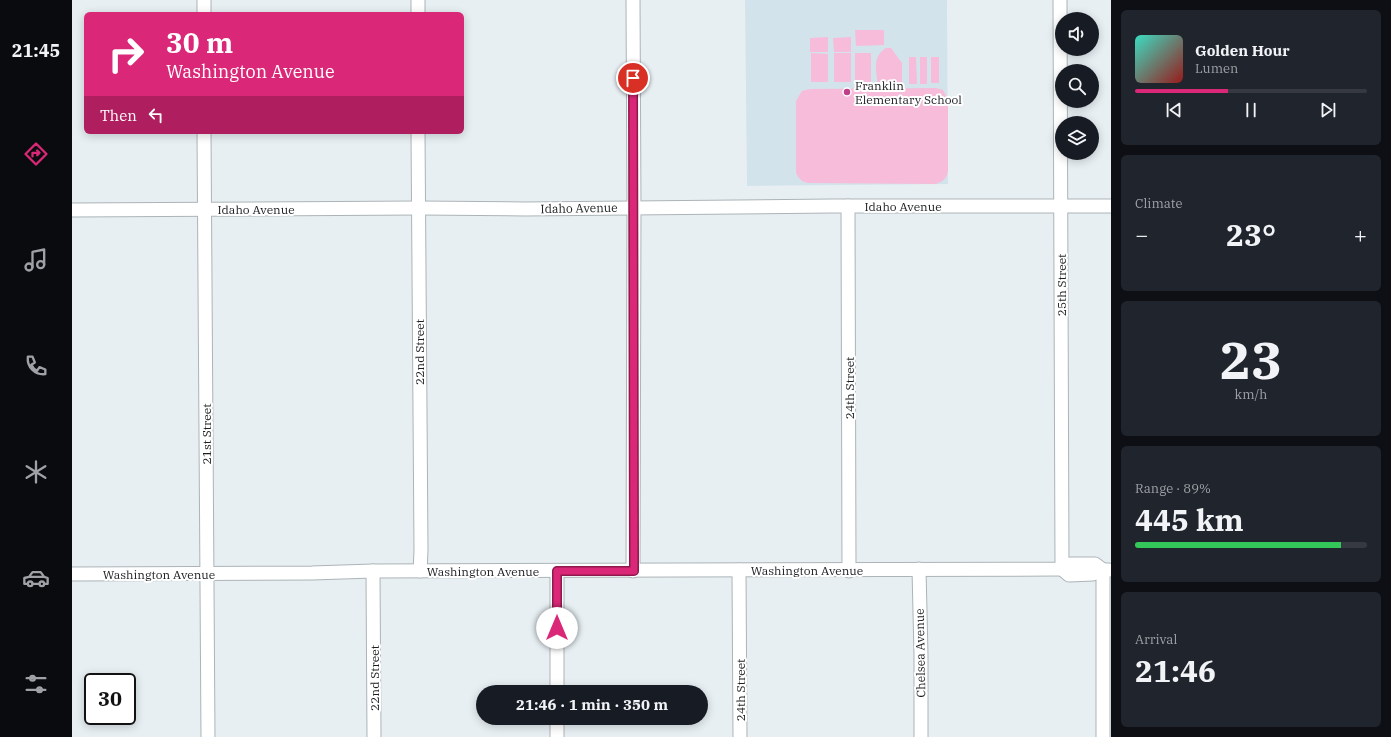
<!DOCTYPE html>
<html lang="en">
<head>
<meta charset="utf-8">
<style>
  :root { --surface:#171b24; --page:#20242c; --text:#f1f3f6; --muted:#9ea1a6; --line:#363941; --accent:#db2777 }
  body { margin:0; font-family:"IBM Plex Serif",serif; background:var(--page); color:var(--text); height:100vh; display:flex; flex-direction:column; font-size:15px; white-space:nowrap }
  * { box-sizing:border-box; margin:0 }
  p { font-size:13px; color:var(--muted) }
  .icon { flex:none; width:22px; height:22px; fill:none; stroke:currentColor; stroke-width:2; stroke-linecap:round; stroke-linejoin:round }
  .map { position:relative; flex:1; overflow:hidden }
  .sheet { display:flex; flex-direction:column; gap:10px; padding:10px; background:#0d0f14; width:280px }
  .sheet>* { flex:none }
  .hud { position:absolute; left:12px; top:12px; width:380px; height:122px; border-radius:6px; box-shadow:0 2px 10px #0003; background:#db2777; color:#fff; overflow:hidden }
  .buttons { position:absolute; left:983px; top:12px; display:grid; gap:8px }
  .buttons a { display:grid; place-items:center; width:44px; height:44px; border-radius:50%; background:var(--surface); box-shadow:0 2px 10px #0003; font-size:20px }
  .speed { position:absolute; left:12px; top:673px; display:flex; gap:8px; font-size:20px; font-weight:700; text-align:center }
  .speed>* { display:grid; place-content:center; width:52px; height:52px; border-radius:50%; background:var(--surface); box-shadow:0 2px 10px #0003; line-height:1 }
  .speed .limit { border:2px solid #111; border-radius:6px; background:#fff; color:#111 }
  .pin { position:absolute; display:grid; place-items:center; width:34px; height:34px; color:#fff; margin:-17px; border:2px solid #fff; border-radius:50%; box-shadow:0 1px 4px #0007 }
  .me { position:absolute; width:44px; margin:-22px; rotate:0deg; stroke-linejoin:round; filter:drop-shadow(0 0 3px #0008) }
  .turn { display:flex; align-items:center; gap:14px; height:84px; padding:0 16px; font-size:18px }
  .turn .icon { width:52px; height:52px; stroke-width:2.5 }
  .turn b { display:block; font-size:28px; line-height:34px }
  .then { display:flex; align-items:center; height:38px; padding:0 16px; background:#0003; gap:8px; font-size:15px }
  .big { font-size:30px; font-weight:700; line-height:1.1 }
  .sheet .tile { flex:1; display:flex; flex-direction:column; justify-content:center; gap:6px; min-width:0; padding:0 14px; border-radius:6px; background:var(--page) }
  .sheet .dial { align-items:center; gap:0 }
  .dial b { font-size:52px; line-height:1 }
  .song { display:flex; align-items:center; gap:12px }
  .cover { width:48px; height:48px; border-radius:6px; background:linear-gradient(135deg,hsl(170 70% 55%),hsl(0 70% 35%)) }
  .played { height:4px; border-radius:2px; background:linear-gradient(90deg,var(--accent) 40%,var(--line) 40%) }
  .keys { display:flex; justify-content:space-around; direction:ltr }
  .heat { display:flex; justify-content:space-between; align-items:center; font-size:22px; direction:ltr }
  .charge { height:6px; border-radius:3px; background:linear-gradient(90deg,#34c759 89%,var(--line) 0) }
  .trip { position:absolute; left:404px; top:685px; width:232px; height:40px; border-radius:20px; background:var(--surface); box-shadow:0 2px 10px #0003; font-weight:700; line-height:40px; text-align:center }
  main { display:flex; flex:1; min-height:0 }
  .dock { display:flex; flex-direction:column; width:72px; justify-content:space-around; align-items:center; background:#090b0e; color:var(--muted) }
  .dock .icon { width:28px; height:28px }
  .dock .active { color:var(--accent) }
  .dock b { font-size:18px; color:var(--text) }
  .map>svg:first-child { display:block }
  .built { fill:#d3e3eb }
  .green { fill:#f7bcd9 }
  .lines { fill:none; stroke-linecap:round; stroke-linejoin:round }
  .minor-casing { stroke:#acb4b7; stroke-width:15 }
  .minor { stroke:#fff; stroke-width:13 }
  .route-casing { stroke:#8e194d; stroke-width:10 }
  .route { stroke:#db2777; stroke-width:7 }
  .poi-dot { fill:#be3e89; stroke:#fff; stroke-width:1.5 }
  .labels { text-anchor:middle; dominant-baseline:central; stroke-width:4; stroke-linejoin:round; paint-order:stroke }
  .poi-label { font-size:12px; fill:#1c1e20; stroke:#fff; text-anchor:start }
  .street-label { font-size:12px; fill:#1c1e20; stroke:#fff }
</style>
</head>
<body>
<main>
<nav class="dock">
<b>21:45</b>
<svg class="icon active" aria-label="directions" viewBox="0 0 24 24"><path d="M12 3l9 9-9 9-9-9zM9 14v-3h6M13 9l2 2-2 2"/></svg>
<svg class="icon" aria-label="music" viewBox="0 0 24 24"><path d="M9 18V5l10-2v13"/><circle cx="6" cy="18" r="3"/><circle cx="16" cy="16" r="3"/></svg>
<svg class="icon" aria-label="phone" viewBox="0 0 24 24"><path d="M5 4h4l2 5-3 2q2 4 5 5l2-3 5 2v4C11 20 4 13 5 4z"/></svg>
<svg class="icon" aria-label="climate" viewBox="0 0 24 24"><path d="M12 3v18M4 7l16 10M4 17L20 7"/></svg>
<svg class="icon" aria-label="car" viewBox="0 0 24 24"><path d="M5 17H2v-5l4-1 3-4h7l3 4 3 1v5h-3M9 17h6M6 11h13"/><circle cx="7" cy="17" r="2"/><circle cx="17" cy="17" r="2"/></svg>
<svg class="icon" aria-label="filters" viewBox="0 0 24 24"><path d="M4 7h16M4 17h16"/><circle cx="9" cy="7" r="2"/><circle cx="15" cy="17" r="2"/></svg>
</nav>
<div class="map">
<svg width="1039" height="737" viewBox="0 0 1039 737">
  <rect width="100%" height="100%" fill="#e7eff3"/>
  <path class="built" d="M 673,0 L 875,0 L 876,184 L 675,186 Z"/>
  <g class="green">
    <path d="M 783,30 L 812,30 L 812,45 L 784,46 Z"/>
    <path d="M 756,37 L 756,52 L 738,52 L 738,38 Z"/>
    <path d="M 779,37 L 779,52 L 762,52 L 761,38 Z"/>
    <path d="M 814,48 L 819,48 L 830,63 L 830,87 L 806,87 C 805,72 799,57 814,48 Z"/>
    <path d="M 739,53 L 756,54 L 756,82 L 739,82 Z"/>
    <rect x="762" y="53" width="17" height="29"/>
    <rect x="783" y="53" width="16" height="29"/>
    <path d="M 837,57 L 844,57 L 845,84 L 837,84 Z"/>
    <rect x="848" y="57" width="7" height="27"/>
    <rect x="859" y="57" width="8" height="26"/>
    <path d="M 864,88 L 871,90 L 876,99 L 876,170 C 875,178 872,181 864,184 L 736,183 C 730,182 727,179 724,173 L 724,101 L 730,91 L 738,89 Z"/>
  </g>
  <g class="lines">
    <g class="minor-casing">
      <g id="minor">
        <path d="M 132,0 L 132,14"/>
        <path d="M 346,0 L 346,14"/>
        <path d="M 561,0 L 562,207 L 561,571"/>
        <path d="M 988,0 L 990,569"/>
        <path d="M 132,132 L 136,737"/>
        <path d="M 346,132 L 349,551 L 348,571"/>
        <path d="M 776,206 L 777,571"/>
        <path d="M 0,210 L 347,208 L 453,209 L 760,206 L 1039,206"/>
        <path d="M 847,569 L 849,655 L 849,737"/>
        <path d="M 990,569 L 997,575 L 1021,574 L 1031,570 L 1037,570"/>
        <path d="M 667,570 L 668,737"/>
        <path d="M 301,571 L 302,737"/>
        <path d="M 485,571 L 485,692"/>
        <path d="M 0,574 L 240,573 L 301,571 L 990,569 L 998,564 L 1023,564 L 1031,570"/>
        <path d="M 485,718 L 485,737"/>
        <path d="M 1031,737 L 1031,570"/>
      </g>
    </g>
    <use href="#minor" class="minor"/>
  </g>
  <g class="lines">
    <g class="route-casing">
      <path id="route" d="M 485,628 L 485,571 L 562,571 L 561,78"/>
    </g>
    <use href="#route" class="route"/>
  </g>
  <circle class="poi-dot" cx="775" cy="92" r="4"/>
  <g class="labels">
    <g class="poi-label">
      <text x="783" y="85">Franklin<tspan x="783" dy="14">Elementary School</tspan></text>
    </g>
    <g class="street-label">
      <text x="831" y="206">Idaho Avenue</text>
      <text transform="translate(507 208) rotate(-1)">Idaho Avenue</text>
      <text x="184" y="209">Idaho Avenue</text>
      <text transform="translate(989 285) rotate(-90)">25th Street</text>
      <text transform="translate(347 352) rotate(-90)">22nd Street</text>
      <text transform="translate(777 388) rotate(-90)">24th Street</text>
      <text transform="translate(134 434) rotate(-90)">21st Street</text>
      <text x="735" y="570">Washington Avenue</text>
      <text x="411" y="571">Washington Avenue</text>
      <text x="87" y="574">Washington Avenue</text>
      <text transform="translate(848 653) rotate(-91)">Chelsea Avenue</text>
      <text transform="translate(302 678) rotate(-90)">22nd Street</text>
      <text transform="translate(668 690) rotate(-90)">24th Street</text>
    </g>
  </g>
</svg>
<div class="buttons">
<a><svg class="icon" aria-label="sound" viewBox="0 0 24 24"><path d="M4 9h4l5-4v14l-5-4H4zM17 9q2 3 0 6"/></svg></a>
<a><svg class="icon" aria-label="search" viewBox="0 0 24 24"><circle cx="10" cy="10" r="6"/><path d="M15 15l6 6"/></svg></a>
<a><svg class="icon" aria-label="layers" viewBox="0 0 24 24"><path d="M12 4l9 5-9 5-9-5zM3 14l9 5 9-5"/></svg></a>
</div>
<div class="speed"><div class="limit">30</div></div>
<div class="pin" style="left:561px;top:78px;background:#d93025"><svg class="icon" aria-label="arrive" viewBox="0 0 24 24"><path d="M6 21V4h12l-3 4 3 4H6"/></svg></div>
<svg class="me" style="left:485px;top:628px" viewBox="-20 -20 40 40"><circle r="19" fill="#fff"/><path d="M0-13L10 11 0 6-10 11z" fill="#db2777"/></svg>
<div class="trip">21:46 · 1 min · 350 m</div>
<div class="hud">
<div class="turn"><svg class="icon" aria-label="right" viewBox="0 0 24 24"><path d="M7 20v-9h11M14 6l5 5-5 5"/></svg><div><b>30 m</b>Washington Avenue</div></div>
<div class="then">Then<svg class="icon" aria-label="left" viewBox="0 0 24 24"><path d="M17 20v-9H6M10 6l-5 5 5 5"/></svg></div>
</div>
</div>
<section class="sheet">
<div class="tile">
<div class="song"><i class="cover"></i><div><b>Golden Hour</b><p>Lumen</p></div></div>
<div class="played"></div>
<div class="keys"><svg class="icon" aria-label="previous" viewBox="0 0 24 24"><path d="M18 5L8 12l10 7zM5 5v14"/></svg><svg class="icon" aria-label="pause" viewBox="0 0 24 24"><path d="M8 5v14M16 5v14"/></svg><svg class="icon" aria-label="next" viewBox="0 0 24 24"><path d="M6 5l10 7-10 7zM19 5v14"/></svg></div>
</div>
<div class="tile"><p>Climate</p>
<div class="heat"><a>−</a><b class="big">23°</b><a>+</a></div>
</div>
<div class="tile dial"><b>23</b><p>km/h</p></div>
<div class="tile"><p>Range · 89%</p><b class="big">445 km</b><div class="charge"></div></div>
<div class="tile"><p>Arrival</p><b class="big">21:46</b></div>
</section>
</main>
</body>
</html>
